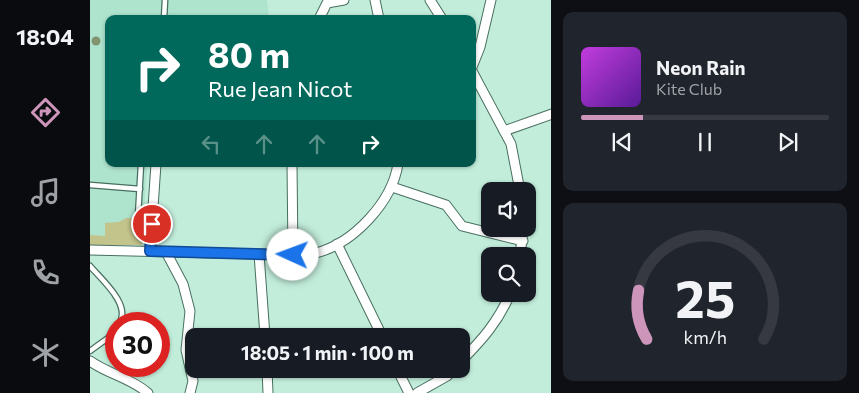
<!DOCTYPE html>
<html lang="fr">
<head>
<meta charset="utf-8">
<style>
  :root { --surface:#171b24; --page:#20242c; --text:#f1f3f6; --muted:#9ea1a6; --line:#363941; --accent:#ce95bb }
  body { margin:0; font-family:Commissioner,sans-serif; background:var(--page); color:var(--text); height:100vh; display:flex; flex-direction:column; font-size:19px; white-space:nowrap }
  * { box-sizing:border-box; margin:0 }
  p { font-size:16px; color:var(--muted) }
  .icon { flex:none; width:28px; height:28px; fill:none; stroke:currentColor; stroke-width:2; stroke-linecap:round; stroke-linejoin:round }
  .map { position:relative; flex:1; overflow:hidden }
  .drawer { display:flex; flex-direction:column; gap:12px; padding:12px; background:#0d0f14; width:308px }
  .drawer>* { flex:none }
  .banner { position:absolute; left:15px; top:15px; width:371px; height:152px; border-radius:10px; box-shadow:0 1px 4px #0004; background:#00695c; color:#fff; overflow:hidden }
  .controls { position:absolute; left:391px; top:182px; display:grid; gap:10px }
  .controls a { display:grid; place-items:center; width:55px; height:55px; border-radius:10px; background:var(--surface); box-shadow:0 1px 4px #0004; font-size:25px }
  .speed { position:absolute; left:15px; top:312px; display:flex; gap:10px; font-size:25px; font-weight:700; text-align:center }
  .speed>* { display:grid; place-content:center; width:65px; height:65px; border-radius:50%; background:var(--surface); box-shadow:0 1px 4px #0004; line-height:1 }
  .speed .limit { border:8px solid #d22; background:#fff; color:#111 }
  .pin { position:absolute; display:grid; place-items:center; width:42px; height:42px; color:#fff; margin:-21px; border:2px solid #fff; border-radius:50%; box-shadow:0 1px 5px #0007 }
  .me { position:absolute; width:55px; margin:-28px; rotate:272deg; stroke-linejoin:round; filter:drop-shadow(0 0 4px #0008) }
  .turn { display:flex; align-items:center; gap:18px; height:105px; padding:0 20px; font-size:22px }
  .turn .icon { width:65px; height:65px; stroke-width:2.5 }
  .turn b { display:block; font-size:35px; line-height:42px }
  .lanes { display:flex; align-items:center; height:48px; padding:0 20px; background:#0003; justify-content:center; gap:25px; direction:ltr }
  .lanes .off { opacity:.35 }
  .drawer .widget { flex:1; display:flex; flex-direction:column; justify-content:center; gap:8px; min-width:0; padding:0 18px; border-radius:10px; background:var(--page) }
  .drawer .dial { align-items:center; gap:0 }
  .dial svg { height:130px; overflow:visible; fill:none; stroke:var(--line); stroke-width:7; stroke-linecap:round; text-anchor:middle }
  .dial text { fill:var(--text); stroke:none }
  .song { display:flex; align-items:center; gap:15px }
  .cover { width:60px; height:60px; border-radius:8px; background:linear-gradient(135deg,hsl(290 70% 55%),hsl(270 70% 35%)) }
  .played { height:5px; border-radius:2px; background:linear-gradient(90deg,var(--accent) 25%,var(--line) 25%) }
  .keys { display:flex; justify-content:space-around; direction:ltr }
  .trip { position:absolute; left:95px; top:328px; width:285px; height:50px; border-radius:10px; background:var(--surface); box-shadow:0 1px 4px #0004; font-weight:700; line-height:50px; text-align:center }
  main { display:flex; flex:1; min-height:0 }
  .tabs { display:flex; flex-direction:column; width:90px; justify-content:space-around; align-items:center; background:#090b0e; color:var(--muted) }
  .tabs .icon { width:35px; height:35px }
  .tabs .active { color:var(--accent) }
  .tabs b { font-size:22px; color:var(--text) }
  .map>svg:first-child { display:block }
  .built { fill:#aee3ce }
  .green { fill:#c3c38c }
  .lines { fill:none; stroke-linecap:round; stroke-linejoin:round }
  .lane-casing { stroke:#486f60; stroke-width:7 }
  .street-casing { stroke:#486f60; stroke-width:11 }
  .lane { stroke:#fff; stroke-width:4.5 }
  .street { stroke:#fff; stroke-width:9 }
  .tree { fill:#82946f }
  .route-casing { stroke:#114b97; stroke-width:12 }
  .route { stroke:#1a73e8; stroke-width:9 }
</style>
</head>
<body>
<main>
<nav class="tabs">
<b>18:04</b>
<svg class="icon active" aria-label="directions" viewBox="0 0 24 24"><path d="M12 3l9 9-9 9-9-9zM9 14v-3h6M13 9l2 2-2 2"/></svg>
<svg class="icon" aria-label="music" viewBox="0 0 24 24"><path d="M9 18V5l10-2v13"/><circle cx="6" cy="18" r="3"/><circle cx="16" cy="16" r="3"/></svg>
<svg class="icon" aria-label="phone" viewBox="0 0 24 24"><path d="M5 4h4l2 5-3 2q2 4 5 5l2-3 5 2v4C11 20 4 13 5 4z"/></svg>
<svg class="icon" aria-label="climate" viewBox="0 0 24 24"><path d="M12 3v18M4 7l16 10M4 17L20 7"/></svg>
</nav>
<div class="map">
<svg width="462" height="393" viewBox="0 0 462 393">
  <rect width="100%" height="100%" fill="#c2eddb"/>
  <path class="built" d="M 0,0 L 177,0 L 179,19 L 19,19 L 19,164 L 57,164 L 52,245 L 0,245 Z"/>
  <path class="green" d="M 36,218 L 54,218 L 52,245 L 0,245 L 0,235 L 15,236 L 15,223 L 29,222 Z"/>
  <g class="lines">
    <g class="lane-casing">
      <g id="lane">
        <path d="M 74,19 L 75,0"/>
        <path d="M 0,185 L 50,189"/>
        <path d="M 48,216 L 51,164"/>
        <path d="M 0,266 C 11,279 42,305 29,324"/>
        <path d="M 0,351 L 18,338 L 26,327"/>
      </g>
    </g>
    <g class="street-casing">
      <g id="street">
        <path d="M 285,0 L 289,19"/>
        <path d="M 340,0 L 352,19"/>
        <path d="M 229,19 L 237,3 L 254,0"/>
        <path d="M 382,67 L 390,47 L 401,0"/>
        <path d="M 382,71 L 421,144 L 430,191"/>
        <path d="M 414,131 L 462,114"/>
        <path d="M 202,164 L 203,255"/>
        <path d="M 302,187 L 356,205 L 372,226 L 433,241"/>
        <path d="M 247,244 L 292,336"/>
        <path d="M 0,250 L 203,255 C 210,254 218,254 226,253 C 264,243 302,202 308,164"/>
        <path d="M 60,251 L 66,164"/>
        <path d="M 76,252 L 93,284 L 100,311 L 96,350 L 103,381 L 100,393"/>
        <path d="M 169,254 L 175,336"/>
        <path d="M 430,256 L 433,229"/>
        <path d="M 0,361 C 18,374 41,378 58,393"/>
        <path d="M 371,361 C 392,340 408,322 420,294"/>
        <path d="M 177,369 L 178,393"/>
        <path d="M 307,369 L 319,393"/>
        <path d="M 327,393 L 357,376 L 364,369"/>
      </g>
    </g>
    <use href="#lane" class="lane"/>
    <use href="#street" class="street"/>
  </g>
  <circle class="tree" cx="6" cy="41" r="4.5"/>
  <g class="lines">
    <g class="route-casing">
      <path id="route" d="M 62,224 L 60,251 L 203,255"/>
    </g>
    <use href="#route" class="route"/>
  </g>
</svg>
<div class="controls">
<a><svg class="icon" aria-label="sound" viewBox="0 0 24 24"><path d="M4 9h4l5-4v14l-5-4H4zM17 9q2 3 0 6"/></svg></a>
<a><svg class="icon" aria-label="search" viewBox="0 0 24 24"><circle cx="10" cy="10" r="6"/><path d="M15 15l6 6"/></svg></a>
</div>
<div class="speed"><div class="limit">30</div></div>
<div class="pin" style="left:62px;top:224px;background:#d93025"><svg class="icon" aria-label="arrive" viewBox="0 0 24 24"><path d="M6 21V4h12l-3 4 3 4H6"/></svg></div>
<svg class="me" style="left:203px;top:255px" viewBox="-20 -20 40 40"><circle r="19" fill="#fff"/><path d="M0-13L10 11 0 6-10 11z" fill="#1a73e8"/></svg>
<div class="trip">18:05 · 1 min · 100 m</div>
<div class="banner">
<div class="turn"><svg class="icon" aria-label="right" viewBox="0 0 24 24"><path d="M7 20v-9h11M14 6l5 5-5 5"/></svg><div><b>80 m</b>Rue Jean Nicot</div></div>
<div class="lanes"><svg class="icon off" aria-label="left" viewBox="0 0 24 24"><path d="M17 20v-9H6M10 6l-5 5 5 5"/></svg><svg class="icon off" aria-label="ahead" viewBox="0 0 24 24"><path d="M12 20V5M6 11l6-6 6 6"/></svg><svg class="icon off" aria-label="ahead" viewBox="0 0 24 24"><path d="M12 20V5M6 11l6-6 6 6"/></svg><svg class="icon" aria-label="right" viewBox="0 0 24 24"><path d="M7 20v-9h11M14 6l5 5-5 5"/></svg></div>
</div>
</div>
<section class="drawer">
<div class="widget">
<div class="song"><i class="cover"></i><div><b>Neon Rain</b><p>Kite Club</p></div></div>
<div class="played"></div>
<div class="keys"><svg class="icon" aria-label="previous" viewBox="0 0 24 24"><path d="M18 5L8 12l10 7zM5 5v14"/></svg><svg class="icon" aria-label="pause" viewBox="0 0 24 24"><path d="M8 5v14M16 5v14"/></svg><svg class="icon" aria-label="next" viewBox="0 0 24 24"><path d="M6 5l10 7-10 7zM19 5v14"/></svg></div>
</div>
<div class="widget dial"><svg viewBox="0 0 100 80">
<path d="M14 69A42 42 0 1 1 86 69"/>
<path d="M14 69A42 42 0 0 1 9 39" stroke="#ce95bb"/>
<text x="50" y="56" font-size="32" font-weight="700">25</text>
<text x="50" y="72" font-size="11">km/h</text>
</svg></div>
</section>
</main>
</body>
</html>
